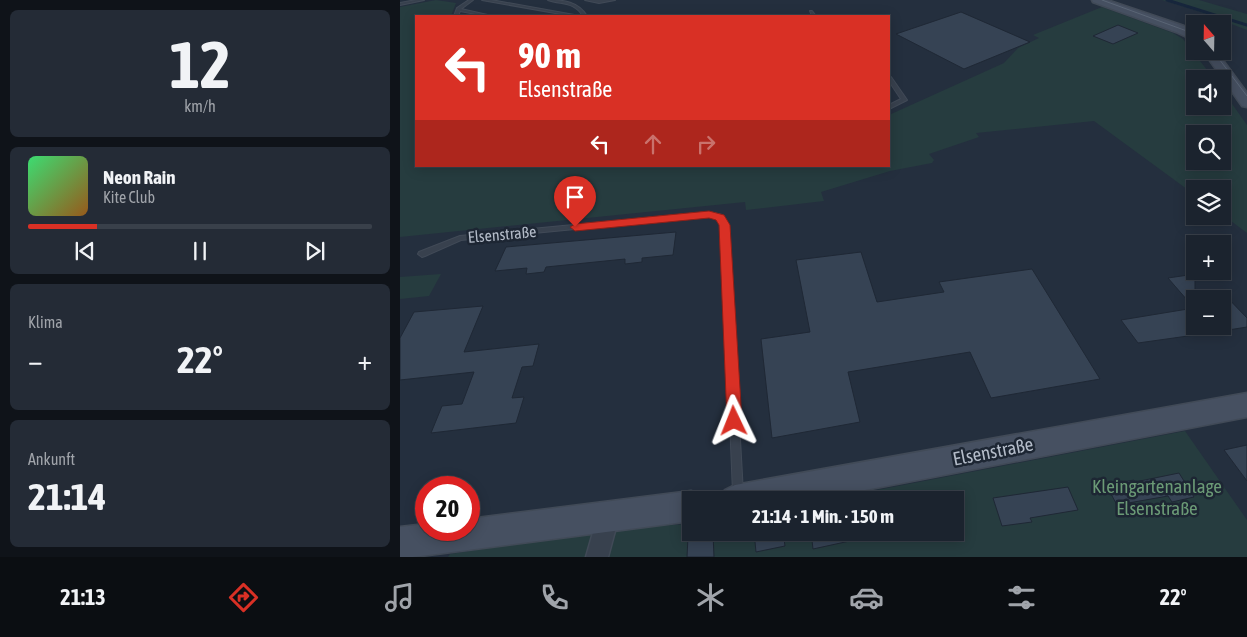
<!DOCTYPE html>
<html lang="de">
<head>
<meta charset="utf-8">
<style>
  :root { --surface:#1b232e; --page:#242b36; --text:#f1f3f6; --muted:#a0a4aa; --line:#39404a; --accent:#d93025 }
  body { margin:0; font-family:"Asap Condensed",sans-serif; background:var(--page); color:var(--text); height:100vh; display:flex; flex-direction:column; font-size:19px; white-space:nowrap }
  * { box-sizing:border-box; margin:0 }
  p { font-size:16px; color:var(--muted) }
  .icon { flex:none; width:28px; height:28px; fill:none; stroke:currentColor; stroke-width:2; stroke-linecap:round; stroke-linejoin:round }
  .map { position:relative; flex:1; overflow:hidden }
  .sheet { display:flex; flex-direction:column; gap:10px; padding:10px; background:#0f1319; width:400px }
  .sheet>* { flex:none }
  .hud { position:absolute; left:15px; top:15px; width:475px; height:152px; border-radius:0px; box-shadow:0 2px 12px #0003,0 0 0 1px var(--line); background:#d93025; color:#fff; overflow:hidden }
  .needle { width:32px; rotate:340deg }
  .controls { position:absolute; left:786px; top:15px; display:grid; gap:10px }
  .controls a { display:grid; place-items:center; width:45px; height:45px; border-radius:0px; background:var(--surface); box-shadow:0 2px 12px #0003,0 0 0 1px var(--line); font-size:25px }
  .speed { position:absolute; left:15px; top:476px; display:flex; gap:10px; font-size:25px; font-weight:700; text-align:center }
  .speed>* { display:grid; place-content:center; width:65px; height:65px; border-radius:50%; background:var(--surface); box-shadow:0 2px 12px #0003,0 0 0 1px var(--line); line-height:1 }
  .speed .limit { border:8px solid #d22; background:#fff; color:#111 }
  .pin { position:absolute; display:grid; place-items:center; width:42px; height:42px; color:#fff; margin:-51px -21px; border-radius:50% 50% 50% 0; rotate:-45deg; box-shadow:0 0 5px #0007 }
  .pin .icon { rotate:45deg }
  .me { position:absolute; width:55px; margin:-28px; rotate:358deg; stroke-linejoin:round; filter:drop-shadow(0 0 4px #0008) }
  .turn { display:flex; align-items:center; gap:18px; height:105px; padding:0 20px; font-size:22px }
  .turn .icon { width:65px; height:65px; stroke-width:2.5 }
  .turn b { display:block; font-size:35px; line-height:42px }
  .lanes { display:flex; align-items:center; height:48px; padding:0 20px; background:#0003; justify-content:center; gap:25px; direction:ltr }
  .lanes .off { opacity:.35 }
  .big { font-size:38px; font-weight:700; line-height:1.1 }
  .sheet .widget { flex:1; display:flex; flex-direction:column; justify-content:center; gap:8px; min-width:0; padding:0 18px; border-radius:8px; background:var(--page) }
  .sheet .dial { align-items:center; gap:0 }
  .dial b { font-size:65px; line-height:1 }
  .song { display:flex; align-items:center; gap:15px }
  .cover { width:60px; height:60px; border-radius:8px; background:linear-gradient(135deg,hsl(140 70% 55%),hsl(30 70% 35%)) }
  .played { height:5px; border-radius:2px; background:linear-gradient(90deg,var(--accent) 20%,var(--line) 20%) }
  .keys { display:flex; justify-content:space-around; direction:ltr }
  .heat { display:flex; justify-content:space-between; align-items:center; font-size:28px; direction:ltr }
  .trip { position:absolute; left:282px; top:491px; width:282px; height:50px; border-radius:0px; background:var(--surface); box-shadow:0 2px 12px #0003,0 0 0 1px var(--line); font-weight:700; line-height:50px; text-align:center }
  .menu { display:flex; height:80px; justify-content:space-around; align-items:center; background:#0b0e12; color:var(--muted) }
  .menu .icon { width:35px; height:35px }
  .menu .current { color:var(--accent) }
  .menu b { font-size:22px; color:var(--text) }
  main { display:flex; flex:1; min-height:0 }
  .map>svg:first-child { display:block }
  .green { fill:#263c3f; fill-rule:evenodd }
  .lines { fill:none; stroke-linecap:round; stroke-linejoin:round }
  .stream { stroke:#17263c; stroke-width:3 }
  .building { fill:#364354; stroke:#1f2835 }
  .lane-casing { stroke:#414a57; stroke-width:2 }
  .street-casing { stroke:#414a57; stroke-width:3 }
  .secondary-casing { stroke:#414a57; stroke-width:3 }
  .lane { fill:#38414e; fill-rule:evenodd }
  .street { fill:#38414e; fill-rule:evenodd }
  .secondary { fill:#465061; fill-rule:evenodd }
  .tram { stroke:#5a6575; stroke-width:1 }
  .route { fill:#d93025; stroke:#8d1f18 }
  .labels { text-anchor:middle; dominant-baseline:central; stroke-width:5; stroke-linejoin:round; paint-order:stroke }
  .street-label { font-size:16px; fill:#b4bcc9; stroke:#1d2633 }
  .near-street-label { font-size:19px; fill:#b4bcc9; stroke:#1d2633 }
  .near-park-label { font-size:19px; fill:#6b9a76; stroke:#1d2633 }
</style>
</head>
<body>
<main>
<section class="sheet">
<div class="widget dial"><b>12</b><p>km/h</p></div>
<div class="widget">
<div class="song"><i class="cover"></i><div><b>Neon Rain</b><p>Kite Club</p></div></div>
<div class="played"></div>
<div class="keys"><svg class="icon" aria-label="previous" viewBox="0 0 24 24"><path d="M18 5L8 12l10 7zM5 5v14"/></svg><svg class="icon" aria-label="pause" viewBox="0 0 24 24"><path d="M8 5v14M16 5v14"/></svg><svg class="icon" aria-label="next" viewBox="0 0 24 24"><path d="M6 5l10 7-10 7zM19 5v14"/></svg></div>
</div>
<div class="widget"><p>Klima</p>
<div class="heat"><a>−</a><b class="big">22°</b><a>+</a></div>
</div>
<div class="widget"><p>Ankunft</p><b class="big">21:14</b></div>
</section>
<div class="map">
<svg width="847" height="557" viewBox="0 0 847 557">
  <rect width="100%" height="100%" fill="#242f3e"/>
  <g class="green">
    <path d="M 36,0 L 56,3 L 51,16 L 16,16 L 16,166 L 489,166 L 489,115 L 604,63 L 618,48 L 639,38 L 633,35 L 702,7 L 773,33 L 783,39 L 814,79 L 795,79 L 795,106 L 822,106 L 823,91 L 847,125 L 847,233 L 823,215 L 822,189 L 795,189 L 795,195 L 694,121 L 576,133 L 579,137 L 529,154 L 534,160 L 532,163 L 490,171 L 421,192 L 424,201 L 346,210 L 345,202 L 0,237 L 0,7 ZM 795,134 L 822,134 L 822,161 L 795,161 Z"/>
    <path d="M 762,0 L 799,0 L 847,14 L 847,30 L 826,22 L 823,24 L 804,24 L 816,17 Z"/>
    <path d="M 41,274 L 29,296 L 0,299 L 0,277 Z"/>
    <path d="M 785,431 L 847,520 L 847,557 L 48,557 L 50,554 L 217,528 L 291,524 L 291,532 L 556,532 L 556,500 L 425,500 Z"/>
  </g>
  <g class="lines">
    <path class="stream" d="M 767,0 L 847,25"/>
  </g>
  <g class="building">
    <path d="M 561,12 L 630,42 L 564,69 L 496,34 Z"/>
    <path d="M 718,25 L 738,33 L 713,44 L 693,36 Z"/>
    <path d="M 276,232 L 273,255 L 242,258 L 242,262 L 225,264 L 225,259 L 146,267 L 144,272 L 126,274 L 127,268 L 95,271 L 106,247 Z"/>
    <path d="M 461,252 L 477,302 L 544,292 L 539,282 L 632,269 L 700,379 L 591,398 L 570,352 L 448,372 L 460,422 L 372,438 L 361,339 L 410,332 L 396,260 Z"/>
    <path d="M 795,274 L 795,335 L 738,343 L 721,320 L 794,308 L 768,278 Z"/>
    <path d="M 822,292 L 847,318 L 847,327 L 822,331 Z"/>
    <path d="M 83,306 L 64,352 L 139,344 L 133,366 L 122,367 L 112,398 L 124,397 L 116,423 L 31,433 L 42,406 L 62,404 L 74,372 L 0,380 L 0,338 L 14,312 Z"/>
    <path d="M 847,445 L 847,481 L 824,450 Z"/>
    <path d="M 779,473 L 794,497 L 772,502 L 768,496 L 717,505 L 706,485 L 734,480 L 735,482 Z"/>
    <path d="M 668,487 L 678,510 L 630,518 L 632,522 L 602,526 L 593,498 Z"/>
    <path d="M 354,532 L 383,532 L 385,546 L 356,552 Z"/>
    <path d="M 411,532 L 459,532 L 459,539 L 413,549 Z"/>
    <path d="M 313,533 L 314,557 L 287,557 L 288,537 Z"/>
  </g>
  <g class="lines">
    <g class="lane-casing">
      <g id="lane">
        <path d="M 16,0 L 24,0 L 0,5 L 0,3 Z"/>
        <path d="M 69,0 L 73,0 L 61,9 L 92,16 L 86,16 L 60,11 L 58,16 L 54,16 L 57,8 Z"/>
        <path d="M 82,0 L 91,0 L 180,16 L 172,16 Z"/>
        <path d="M 148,0 C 164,0 178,2 187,16 L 183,16 C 174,1 162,5 148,0 Z"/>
        <path d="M 185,0 L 215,0 L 199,3 Z"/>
        <path d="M 410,11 L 412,11 L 416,16 L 412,16 Z"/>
        <path d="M 489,77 L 491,77 L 507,100 L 489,109 L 489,105 L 501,99 L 489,81 Z"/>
        <path d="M 309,212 L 322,215 L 328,225 L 343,493 L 342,497 L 338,498 L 334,497 L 333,493 L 322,225 L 318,219 L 309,216 L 61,240 L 25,256 L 22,257 L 18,254 L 19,252 L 60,236 Z"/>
      </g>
    </g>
    <g class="street-casing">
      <path id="street" d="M 208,505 L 216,508 L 219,516 L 208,557 L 186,557 L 200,508 Z"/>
    </g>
    <g class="secondary-casing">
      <g id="secondary">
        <path d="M 692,0 L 707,0 L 784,26 L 795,32 L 795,41 L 776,32 L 693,2 Z"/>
        <path d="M 803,51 L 816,51 L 847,93 L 847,107 L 842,106 Z"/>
        <path d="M 847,393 L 847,417 L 413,500 L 320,500 L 325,490 L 335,485 Z"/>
        <path d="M 291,491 L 302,495 L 303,500 L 291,500 L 291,521 L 13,557 L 0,557 L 0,527 L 26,524 L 26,530 L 69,530 L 69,519 Z"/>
      </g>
    </g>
    <use href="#lane" class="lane"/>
    <use href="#street" class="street"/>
    <use href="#secondary" class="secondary"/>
    <g class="tram">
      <path d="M 702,0 L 795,34"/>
      <path d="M 813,51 L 847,96"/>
    </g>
  </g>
  <path class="route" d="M 309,211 L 324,215 L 330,225 L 342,421 L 339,426 L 334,428 L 329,426 L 327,421 L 319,225 L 316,220 L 309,218 L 175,231 L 170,227 L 175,224 Z"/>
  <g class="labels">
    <g class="street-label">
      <text transform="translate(102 234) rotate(-5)">Elsenstraße</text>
    </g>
    <g class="near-street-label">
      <text transform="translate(593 451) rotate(-11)">Elsenstraße</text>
    </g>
    <g class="near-park-label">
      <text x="757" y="486">Kleingartenanlage<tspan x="757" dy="22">Elsenstraße</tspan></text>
    </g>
  </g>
</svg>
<div class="controls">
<a><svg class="needle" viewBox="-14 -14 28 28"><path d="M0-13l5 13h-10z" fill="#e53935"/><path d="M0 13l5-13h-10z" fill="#a0a4aa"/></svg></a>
<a><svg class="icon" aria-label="sound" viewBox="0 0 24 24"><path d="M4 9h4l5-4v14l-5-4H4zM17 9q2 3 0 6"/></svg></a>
<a><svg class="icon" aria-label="search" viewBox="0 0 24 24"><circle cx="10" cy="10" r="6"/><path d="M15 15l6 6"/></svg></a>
<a><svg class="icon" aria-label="layers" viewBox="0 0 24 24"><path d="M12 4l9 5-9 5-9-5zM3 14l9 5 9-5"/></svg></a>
<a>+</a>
<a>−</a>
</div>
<div class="speed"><div class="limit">20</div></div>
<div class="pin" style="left:175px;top:227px;background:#d93025"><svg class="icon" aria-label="arrive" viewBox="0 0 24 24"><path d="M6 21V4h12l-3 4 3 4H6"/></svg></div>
<svg class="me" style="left:334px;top:421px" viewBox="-20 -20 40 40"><path d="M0-17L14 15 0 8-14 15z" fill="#d93025" stroke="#fff" stroke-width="4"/></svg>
<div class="trip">21:14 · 1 Min. · 150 m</div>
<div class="hud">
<div class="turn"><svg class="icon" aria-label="left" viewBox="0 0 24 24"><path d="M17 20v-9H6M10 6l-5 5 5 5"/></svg><div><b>90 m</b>Elsenstraße</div></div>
<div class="lanes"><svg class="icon" aria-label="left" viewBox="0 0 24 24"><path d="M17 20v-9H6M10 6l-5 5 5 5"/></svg><svg class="icon off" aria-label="ahead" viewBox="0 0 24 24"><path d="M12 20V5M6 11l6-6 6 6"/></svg><svg class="icon off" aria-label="right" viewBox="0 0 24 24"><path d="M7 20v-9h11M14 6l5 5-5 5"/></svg></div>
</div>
</div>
</main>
<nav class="menu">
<b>21:13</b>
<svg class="icon current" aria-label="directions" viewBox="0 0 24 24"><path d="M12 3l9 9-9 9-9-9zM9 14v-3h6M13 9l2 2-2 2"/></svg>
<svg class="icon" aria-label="music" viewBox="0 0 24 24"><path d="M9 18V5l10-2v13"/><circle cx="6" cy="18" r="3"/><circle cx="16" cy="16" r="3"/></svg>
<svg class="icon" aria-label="phone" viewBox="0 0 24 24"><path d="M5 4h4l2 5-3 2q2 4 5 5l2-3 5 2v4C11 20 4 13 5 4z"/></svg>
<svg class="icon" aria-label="climate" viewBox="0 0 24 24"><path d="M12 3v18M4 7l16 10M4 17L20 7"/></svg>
<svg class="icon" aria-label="car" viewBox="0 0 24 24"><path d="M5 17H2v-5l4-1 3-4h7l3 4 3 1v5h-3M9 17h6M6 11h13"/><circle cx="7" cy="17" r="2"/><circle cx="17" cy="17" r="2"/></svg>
<svg class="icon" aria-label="filters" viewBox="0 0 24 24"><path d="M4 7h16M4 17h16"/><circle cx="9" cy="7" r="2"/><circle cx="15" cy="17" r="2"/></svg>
<b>22°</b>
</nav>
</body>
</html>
